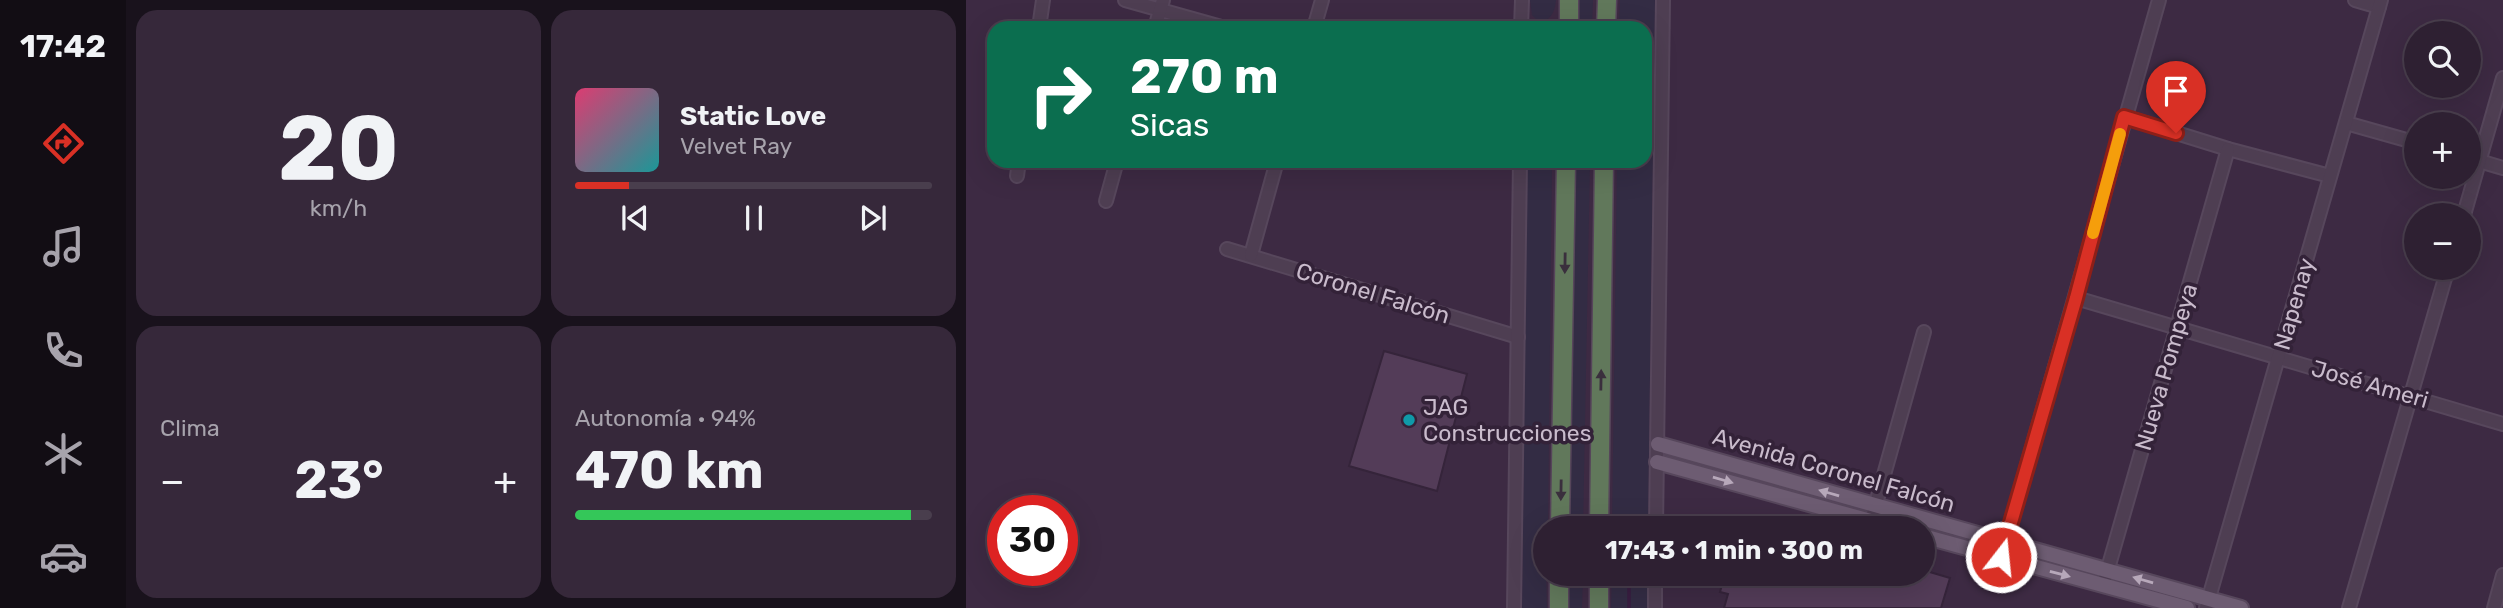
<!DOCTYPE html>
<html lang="es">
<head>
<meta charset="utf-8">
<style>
  :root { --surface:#2e2032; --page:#36283a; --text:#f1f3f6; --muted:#a7a3ac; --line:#493e4d; --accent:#d93025 }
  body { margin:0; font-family:Rubik,sans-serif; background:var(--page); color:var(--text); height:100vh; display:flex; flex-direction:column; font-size:26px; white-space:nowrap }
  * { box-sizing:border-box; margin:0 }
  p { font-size:23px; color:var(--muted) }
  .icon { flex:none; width:38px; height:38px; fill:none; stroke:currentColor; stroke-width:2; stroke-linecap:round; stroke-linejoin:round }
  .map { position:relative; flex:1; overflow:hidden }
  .panel { display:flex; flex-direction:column; gap:10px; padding:10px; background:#19121c; width:840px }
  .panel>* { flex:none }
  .hud { position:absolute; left:21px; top:21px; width:665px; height:147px; border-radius:21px; box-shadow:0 7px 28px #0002,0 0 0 2px var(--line); background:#0b6e4f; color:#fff; overflow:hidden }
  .buttons { position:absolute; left:1438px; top:21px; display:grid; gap:14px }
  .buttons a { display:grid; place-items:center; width:77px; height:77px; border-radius:50%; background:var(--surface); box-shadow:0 7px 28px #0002,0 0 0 2px var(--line); font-size:35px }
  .speed { position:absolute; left:21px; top:495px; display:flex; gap:14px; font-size:35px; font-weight:700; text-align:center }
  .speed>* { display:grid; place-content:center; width:91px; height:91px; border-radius:50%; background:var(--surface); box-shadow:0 7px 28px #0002,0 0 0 2px var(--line); line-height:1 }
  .speed .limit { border:10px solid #d22; background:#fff; color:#111 }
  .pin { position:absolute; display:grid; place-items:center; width:60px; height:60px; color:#fff; margin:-72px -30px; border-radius:50% 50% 50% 0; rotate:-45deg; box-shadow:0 0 7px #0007 }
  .pin .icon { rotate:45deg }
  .me { position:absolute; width:77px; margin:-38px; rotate:16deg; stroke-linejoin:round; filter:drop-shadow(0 0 5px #0008) }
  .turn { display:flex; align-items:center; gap:24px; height:147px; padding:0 28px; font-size:32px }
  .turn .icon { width:91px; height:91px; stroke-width:2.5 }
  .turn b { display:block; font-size:49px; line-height:60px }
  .big { font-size:52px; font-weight:700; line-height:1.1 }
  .panel .tile { flex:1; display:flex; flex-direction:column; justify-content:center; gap:10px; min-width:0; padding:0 24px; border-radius:21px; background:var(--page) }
  .panel .dial { align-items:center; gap:0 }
  .dial b { font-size:91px; line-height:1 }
  .song { display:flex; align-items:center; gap:21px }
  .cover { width:84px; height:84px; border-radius:10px; background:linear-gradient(135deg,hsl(340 70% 55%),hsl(180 70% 35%)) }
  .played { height:7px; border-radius:4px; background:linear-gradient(90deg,var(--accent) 15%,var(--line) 15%) }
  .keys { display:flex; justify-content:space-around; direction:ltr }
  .heat { display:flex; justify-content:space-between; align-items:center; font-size:38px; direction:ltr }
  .charge { height:10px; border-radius:5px; background:linear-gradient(90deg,#34c759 94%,var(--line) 0) }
  .panel .tiles { flex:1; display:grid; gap:10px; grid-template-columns:repeat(2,1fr) }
  .trip { position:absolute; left:567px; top:516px; width:402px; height:70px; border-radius:35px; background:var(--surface); box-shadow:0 7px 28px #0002,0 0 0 2px var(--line); font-weight:700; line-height:70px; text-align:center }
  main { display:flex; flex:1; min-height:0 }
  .tab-bar { display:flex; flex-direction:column; width:126px; justify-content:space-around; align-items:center; background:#120d14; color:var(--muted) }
  .tab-bar .icon { width:49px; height:49px }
  .tab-bar .current { color:var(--accent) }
  .tab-bar b { font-size:32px; color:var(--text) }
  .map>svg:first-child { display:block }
  .green { fill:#332c44 }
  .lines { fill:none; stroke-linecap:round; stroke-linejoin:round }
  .stream { stroke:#391d41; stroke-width:3.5 }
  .building { fill:#533c58; stroke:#35243a; stroke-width:2 }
  .minor-casing { stroke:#57475c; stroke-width:16 }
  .major-casing { stroke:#57475c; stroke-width:18 }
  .highway-casing { stroke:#56455a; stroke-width:21 }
  .minor { stroke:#4e3e52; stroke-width:12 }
  .major { stroke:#6d5c72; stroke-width:14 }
  .highway { stroke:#61785b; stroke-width:18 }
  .oneway { fill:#3a2f3d }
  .oneway2 { fill:#b7a8ba }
  .route-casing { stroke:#8d1f18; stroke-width:18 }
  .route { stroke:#d93025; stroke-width:12 }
  .slow { stroke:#f59e0b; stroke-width:12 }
  .culture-dot { fill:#0f9aa8; stroke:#332238; stroke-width:2.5 }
  .labels { text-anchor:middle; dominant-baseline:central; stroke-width:7; stroke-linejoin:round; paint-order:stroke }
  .street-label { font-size:23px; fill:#c9bbcc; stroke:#332238 }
  .poi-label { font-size:23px; fill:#c9bbcc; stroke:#332238; text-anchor:start }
</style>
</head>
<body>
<main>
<nav class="tab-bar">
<b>17:42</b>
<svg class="icon current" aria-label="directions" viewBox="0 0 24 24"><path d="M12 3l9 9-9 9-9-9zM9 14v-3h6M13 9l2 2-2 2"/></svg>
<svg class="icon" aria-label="music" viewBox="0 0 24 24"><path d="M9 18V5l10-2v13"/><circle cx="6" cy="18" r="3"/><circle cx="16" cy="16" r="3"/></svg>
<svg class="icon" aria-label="phone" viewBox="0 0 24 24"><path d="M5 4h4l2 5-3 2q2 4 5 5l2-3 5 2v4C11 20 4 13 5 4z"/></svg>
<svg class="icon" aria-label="climate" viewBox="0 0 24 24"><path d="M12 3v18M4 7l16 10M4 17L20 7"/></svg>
<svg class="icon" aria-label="car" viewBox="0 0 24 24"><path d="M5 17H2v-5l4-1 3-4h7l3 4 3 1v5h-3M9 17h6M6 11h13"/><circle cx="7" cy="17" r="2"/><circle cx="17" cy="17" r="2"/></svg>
</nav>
<section class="panel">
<div class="tiles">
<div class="tile dial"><b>20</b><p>km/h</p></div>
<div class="tile">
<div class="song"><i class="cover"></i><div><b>Static Love</b><p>Velvet Ray</p></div></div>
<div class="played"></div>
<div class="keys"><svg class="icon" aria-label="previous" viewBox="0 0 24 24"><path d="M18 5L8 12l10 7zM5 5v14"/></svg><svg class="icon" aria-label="pause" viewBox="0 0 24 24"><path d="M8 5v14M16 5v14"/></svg><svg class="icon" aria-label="next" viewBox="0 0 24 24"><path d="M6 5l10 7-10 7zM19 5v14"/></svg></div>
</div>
<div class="tile"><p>Clima</p>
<div class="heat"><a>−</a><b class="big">23°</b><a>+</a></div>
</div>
<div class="tile"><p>Autonomía · 94%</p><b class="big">470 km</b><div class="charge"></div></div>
</div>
</section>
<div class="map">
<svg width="1537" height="608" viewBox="0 0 1537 608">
  <rect width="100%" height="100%" fill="#3d2a43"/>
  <g class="green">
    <path d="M 564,0 L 590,0 C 589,11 585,21 573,22 L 566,15 Z"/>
    <path d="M 612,0 L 627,0 L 626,28 L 612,28 Z"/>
    <path d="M 654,0 L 689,0 L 682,528 L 646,528 L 651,161 L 679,161 L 679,28 L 653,28 Z"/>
    <path d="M 561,161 L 586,161 L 582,528 L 579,528 L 581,608 L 556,608 Z"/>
    <path d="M 609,161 L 624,161 L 617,528 L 602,528 Z"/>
    <path d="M 601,574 L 617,574 L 616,608 L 601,608 Z"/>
    <path d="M 646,574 L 681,574 L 681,608 L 645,608 Z"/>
  </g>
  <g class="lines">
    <path class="stream" d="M 663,574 L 663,608"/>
  </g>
  <g class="building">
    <path d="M 418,351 L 501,374 L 471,491 L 383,466 Z"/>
    <path d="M 775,518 L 811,528 L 772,528 Z"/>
    <path d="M 957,570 L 984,578 L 975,608 L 758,608 L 762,594 L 754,592 L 759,574 L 957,574 Z"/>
  </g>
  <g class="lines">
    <g class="minor-casing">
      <g id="minor">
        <path d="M 159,0 L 259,28"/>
        <path d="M 1389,0 L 1413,7"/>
        <path d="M 73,28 L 77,0"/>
        <path d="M 189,28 L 197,0"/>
        <path d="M 348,28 L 356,0"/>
        <path d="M 555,28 L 556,0"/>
        <path d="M 1159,117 L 1262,149 L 1364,176"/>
        <path d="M 1380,123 L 1451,143"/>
        <path d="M 1503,158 L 1537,168"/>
        <path d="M 51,176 L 53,161"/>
        <path d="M 140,201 L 151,161"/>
        <path d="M 1498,215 L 1537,78"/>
        <path d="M 261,249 L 552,337"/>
        <path d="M 285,255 L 311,161"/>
        <path d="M 1110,298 L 1537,424"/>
        <path d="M 907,514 L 958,332"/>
        <path d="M 690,528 L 697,0"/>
        <path d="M 1037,550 L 1193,0"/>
        <path d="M 1139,579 L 1262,149"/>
        <path d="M 548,608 L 554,161"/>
        <path d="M 689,608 L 689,574"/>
        <path d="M 1240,608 L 1415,0"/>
        <path d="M 1383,608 L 1482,268"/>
        <path d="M 1528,608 L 1537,575"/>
      </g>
    </g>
    <g class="major-casing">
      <g id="major">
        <path d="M 692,444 L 1275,608"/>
        <path d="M 691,462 L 930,528"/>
        <path d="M 957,536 L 1221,608"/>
      </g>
    </g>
    <g class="highway-casing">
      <g id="highway">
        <path d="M 603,28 L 603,0"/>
        <path d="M 640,28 L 641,0"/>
        <path d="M 594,528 L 600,161"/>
        <path d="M 633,528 L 638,161"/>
        <path d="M 593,608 L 593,574"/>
        <path d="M 633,608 L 633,574"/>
      </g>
    </g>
    <use href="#minor" class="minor"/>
    <use href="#major" class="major"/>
    <use href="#highway" class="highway"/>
  </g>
  <defs><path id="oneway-solid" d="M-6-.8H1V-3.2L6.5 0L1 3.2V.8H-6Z" transform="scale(1.75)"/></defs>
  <g class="oneway">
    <use href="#oneway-solid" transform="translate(599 263) rotate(91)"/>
    <use href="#oneway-solid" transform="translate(635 380) rotate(-89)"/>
    <use href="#oneway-solid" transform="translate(595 490) rotate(91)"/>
  </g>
  <g class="oneway2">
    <use href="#oneway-solid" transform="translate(757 480) rotate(16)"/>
    <use href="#oneway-solid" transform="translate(863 493) rotate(-164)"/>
    <use href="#oneway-solid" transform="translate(1094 574) rotate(15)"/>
    <use href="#oneway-solid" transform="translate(1177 580) rotate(-164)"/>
  </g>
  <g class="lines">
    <g class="route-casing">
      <path id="route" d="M 1035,557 L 1110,298 L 1158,117 L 1210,133"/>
    </g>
    <use href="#route" class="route"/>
    <path class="slow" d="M 1127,233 L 1154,134"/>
  </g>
  <circle class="culture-dot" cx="443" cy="420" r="7"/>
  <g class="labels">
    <g class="street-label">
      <text transform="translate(407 293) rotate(17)">Coronel Falcón</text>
      <text transform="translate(1328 304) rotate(-74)">Napenay</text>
      <text transform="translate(1200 367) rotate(-74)">Nueva Pompeya</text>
      <text transform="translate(1404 384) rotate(16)">José Ameri</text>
      <text transform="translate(868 470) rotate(16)">Avenida Coronel Falcón</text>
    </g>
    <g class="poi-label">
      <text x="457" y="407">JAG<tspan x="457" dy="26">Construcciones</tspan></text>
    </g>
  </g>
</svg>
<div class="buttons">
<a><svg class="icon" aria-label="search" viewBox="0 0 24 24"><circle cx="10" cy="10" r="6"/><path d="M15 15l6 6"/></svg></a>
<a>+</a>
<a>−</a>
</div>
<div class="speed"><div class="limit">30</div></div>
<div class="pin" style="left:1210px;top:133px;background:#d93025"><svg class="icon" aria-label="arrive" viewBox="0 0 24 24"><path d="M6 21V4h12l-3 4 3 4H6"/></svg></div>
<svg class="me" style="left:1035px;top:557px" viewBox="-20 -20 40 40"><circle r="17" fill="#d93025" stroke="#fff" stroke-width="3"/><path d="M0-11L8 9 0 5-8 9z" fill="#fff"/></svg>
<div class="trip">17:43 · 1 min · 300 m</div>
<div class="hud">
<div class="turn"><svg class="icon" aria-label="right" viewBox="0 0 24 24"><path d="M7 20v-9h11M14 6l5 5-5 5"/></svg><div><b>270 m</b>Sicas</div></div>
</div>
</div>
</main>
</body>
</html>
